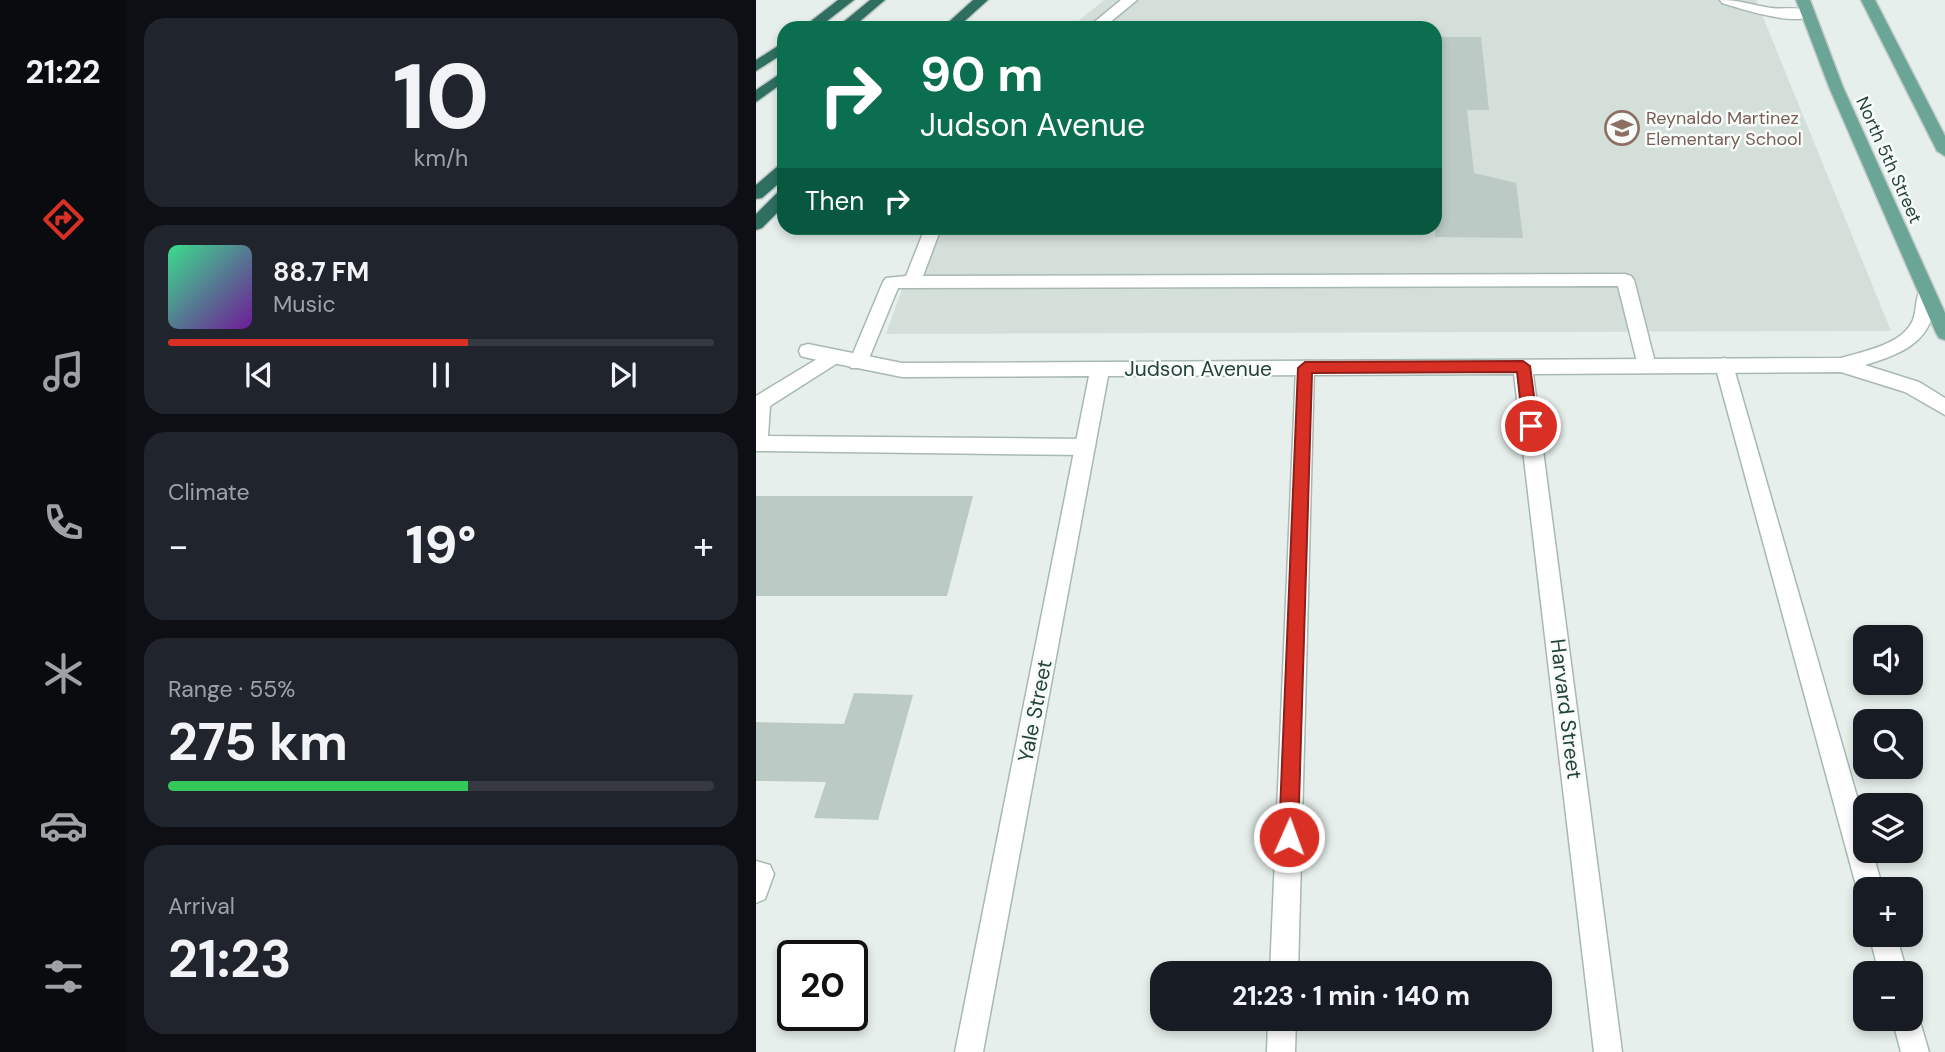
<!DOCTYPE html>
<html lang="en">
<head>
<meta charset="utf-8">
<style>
  :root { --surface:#171b24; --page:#20242c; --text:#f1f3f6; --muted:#9ea1a6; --line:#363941; --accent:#d93025 }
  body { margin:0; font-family:"DM Sans",sans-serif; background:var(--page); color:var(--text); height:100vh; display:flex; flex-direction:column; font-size:26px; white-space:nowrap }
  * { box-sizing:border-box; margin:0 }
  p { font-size:23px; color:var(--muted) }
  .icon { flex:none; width:38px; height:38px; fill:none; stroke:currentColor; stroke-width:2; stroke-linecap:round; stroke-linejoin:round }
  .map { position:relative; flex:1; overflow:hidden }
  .sheet { display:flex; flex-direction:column; gap:18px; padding:18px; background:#0d0f14; width:630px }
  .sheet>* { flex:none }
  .hud { position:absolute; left:21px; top:21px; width:665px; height:214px; border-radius:21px; box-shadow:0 4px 10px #0003; background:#0b6e4f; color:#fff; overflow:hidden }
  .fabs { position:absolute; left:1097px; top:625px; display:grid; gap:14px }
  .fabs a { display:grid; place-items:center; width:70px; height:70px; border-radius:14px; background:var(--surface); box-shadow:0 4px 10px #0003; font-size:35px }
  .speed { position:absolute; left:21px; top:940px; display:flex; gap:14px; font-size:35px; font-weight:700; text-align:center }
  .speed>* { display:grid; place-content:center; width:91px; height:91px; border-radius:50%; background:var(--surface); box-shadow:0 4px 10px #0003; line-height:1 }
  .speed .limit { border:4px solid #111; border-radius:10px; background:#fff; color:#111 }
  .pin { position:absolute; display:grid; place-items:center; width:60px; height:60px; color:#fff; margin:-30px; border:4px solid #fff; border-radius:50%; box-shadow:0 2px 7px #0007 }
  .me { position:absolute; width:77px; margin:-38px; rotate:2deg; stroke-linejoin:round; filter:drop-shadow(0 0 5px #0008) }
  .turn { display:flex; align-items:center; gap:24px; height:147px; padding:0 28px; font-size:32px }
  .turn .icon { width:91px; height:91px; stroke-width:2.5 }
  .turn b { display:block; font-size:49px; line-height:60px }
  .then { display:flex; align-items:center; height:66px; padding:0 28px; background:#0003; gap:14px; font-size:26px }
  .big { font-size:52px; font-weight:700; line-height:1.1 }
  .sheet .tile { flex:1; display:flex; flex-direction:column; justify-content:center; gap:10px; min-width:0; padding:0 24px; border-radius:21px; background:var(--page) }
  .sheet .dial { align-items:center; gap:0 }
  .dial b { font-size:91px; line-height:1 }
  .song { display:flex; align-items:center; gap:21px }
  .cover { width:84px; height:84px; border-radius:10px; background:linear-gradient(135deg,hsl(150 70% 55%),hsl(280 70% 35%)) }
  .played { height:7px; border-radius:4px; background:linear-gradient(90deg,var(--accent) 55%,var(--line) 55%) }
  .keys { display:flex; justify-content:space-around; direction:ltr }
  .heat { display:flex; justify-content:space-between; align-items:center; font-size:38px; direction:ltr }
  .charge { height:10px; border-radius:5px; background:linear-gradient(90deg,#34c759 55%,var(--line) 0) }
  .trip { position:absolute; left:394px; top:961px; width:402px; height:70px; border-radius:21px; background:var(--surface); box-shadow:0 4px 10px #0003; font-weight:700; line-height:70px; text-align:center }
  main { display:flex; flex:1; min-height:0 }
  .tab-bar { display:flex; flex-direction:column; width:126px; justify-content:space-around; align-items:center; background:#090b0e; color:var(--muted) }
  .tab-bar .icon { width:49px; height:49px }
  .tab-bar .active { color:var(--accent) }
  .tab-bar b { font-size:32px; color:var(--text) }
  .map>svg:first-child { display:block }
  .built { fill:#d4dfda }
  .building { fill:#bbcac4 }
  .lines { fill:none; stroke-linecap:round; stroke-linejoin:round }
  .lane-casing { stroke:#a8b8b2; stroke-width:3 }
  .street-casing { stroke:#a8b8b2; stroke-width:3 }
  .primary-casing { stroke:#c2cac8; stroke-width:3 }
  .highway-casing { stroke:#c2cac8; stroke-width:3 }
  .lane { fill:#fff; fill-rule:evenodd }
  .street { fill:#fff; fill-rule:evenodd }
  .primary { fill:#6aa596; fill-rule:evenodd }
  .highway { fill:#2f6f62; fill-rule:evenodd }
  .route { fill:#d93025; stroke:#8d1f18; stroke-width:2 }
  .labels { text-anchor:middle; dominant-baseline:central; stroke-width:5; stroke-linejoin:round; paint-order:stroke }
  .far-education-label { font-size:18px; fill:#785e54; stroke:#f7fbf9; text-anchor:start }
  .far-street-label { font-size:18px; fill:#24423a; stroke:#f7fbf9 }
  .street-label { font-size:21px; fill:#24423a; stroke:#f7fbf9 }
</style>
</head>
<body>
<main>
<nav class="tab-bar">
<b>21:22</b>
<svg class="icon active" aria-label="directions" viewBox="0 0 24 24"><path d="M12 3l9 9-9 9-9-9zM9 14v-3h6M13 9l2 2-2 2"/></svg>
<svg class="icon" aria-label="music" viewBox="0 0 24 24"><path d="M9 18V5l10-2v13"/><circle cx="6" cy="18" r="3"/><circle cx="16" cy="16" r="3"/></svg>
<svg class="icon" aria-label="phone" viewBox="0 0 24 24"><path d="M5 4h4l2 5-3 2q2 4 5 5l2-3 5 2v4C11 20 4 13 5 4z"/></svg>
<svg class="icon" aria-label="climate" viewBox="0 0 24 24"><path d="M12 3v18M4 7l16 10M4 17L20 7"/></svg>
<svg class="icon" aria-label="car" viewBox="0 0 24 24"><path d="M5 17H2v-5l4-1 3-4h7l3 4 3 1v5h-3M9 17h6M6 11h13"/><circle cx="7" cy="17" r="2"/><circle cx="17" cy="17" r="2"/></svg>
<svg class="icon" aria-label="filters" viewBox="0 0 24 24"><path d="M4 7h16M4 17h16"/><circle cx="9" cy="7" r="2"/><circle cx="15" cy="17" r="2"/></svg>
</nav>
<section class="sheet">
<div class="tile dial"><b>10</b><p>km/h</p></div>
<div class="tile">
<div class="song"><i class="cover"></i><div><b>88.7 FM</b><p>Music</p></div></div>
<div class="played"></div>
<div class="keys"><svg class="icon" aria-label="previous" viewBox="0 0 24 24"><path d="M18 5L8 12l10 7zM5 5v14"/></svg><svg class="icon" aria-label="pause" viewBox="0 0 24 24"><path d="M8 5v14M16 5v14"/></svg><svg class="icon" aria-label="next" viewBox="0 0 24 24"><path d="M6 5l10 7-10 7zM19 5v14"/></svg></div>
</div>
<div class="tile"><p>Climate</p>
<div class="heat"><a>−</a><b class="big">19°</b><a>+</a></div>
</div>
<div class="tile"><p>Range · 55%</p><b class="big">275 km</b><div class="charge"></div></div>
<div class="tile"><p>Arrival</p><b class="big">21:23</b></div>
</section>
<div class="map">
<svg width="1189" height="1052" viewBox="0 0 1189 1052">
  <rect width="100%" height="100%" fill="#e6efeb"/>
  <path class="built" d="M 348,0 L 1000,0 L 1135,331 L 130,334 L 168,228 L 679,228 L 679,28 L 314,28 Z"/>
  <g class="building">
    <path d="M 679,37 L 725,37 L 733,110 L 711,110 L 718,173 L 760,183 L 767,238 L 679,237 Z"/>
    <path d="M 0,496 L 217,496 L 191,596 L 0,596 Z"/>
    <path d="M 98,693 L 157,695 L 122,820 L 58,818 L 70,782 L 0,781 L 0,722 L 88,724 Z"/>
  </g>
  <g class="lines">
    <g class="lane-casing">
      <g id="lane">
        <path d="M 365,0 L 381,0 L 347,28 L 331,28 Z"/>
        <path d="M 964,0 C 984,0 996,5 1015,8 C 1028,10 1048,5 1059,14 C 1043,28 986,9 966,3 Z"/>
        <path d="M 169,228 L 185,228 L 167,276 L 869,274 L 875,276 L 878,280 L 900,366 L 898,371 L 884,371 L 882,366 L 862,286 L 142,288 L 109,368 L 95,368 L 93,363 L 127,282 L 130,278 L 150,276 Z"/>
        <path d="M 76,350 L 83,352 L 85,357 L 83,362 L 14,406 L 12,436 L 329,439 L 336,441 L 339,447 L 336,453 L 329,455 L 0,451 L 0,396 Z"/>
        <path d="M 968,358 L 975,360 L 977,365 L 1110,828 L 1110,850 L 1116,850 L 1127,889 L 1110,889 L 1110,900 L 1105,898 L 1101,889 L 959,365 L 961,360 Z"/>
        <path d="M 549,361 L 556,363 L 558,368 L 542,973 L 514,973 L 540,368 L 542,363 Z"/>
        <path d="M 0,861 L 14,865 L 18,874 L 9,899 L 0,903 Z"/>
        <path d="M 1113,934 L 1140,934 L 1151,973 L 1123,973 Z"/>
        <path d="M 1155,1006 L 1160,1008 L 1173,1052 L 1145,1052 L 1136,1018 L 1155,1018 Z"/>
        <path d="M 512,1018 L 540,1018 L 539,1052 L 511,1052 Z"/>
      </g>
    </g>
    <g class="street-casing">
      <path id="street" d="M 1171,286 L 1177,288 C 1181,294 1179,301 1178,309 C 1172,345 1139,356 1109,365 L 1163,382 L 1189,398 L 1189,415 L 1149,392 L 1085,372 L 777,374 L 866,1052 L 838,1052 L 758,374 L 352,376 L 227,1052 L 199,1052 L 333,376 L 146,377 L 52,358 L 45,356 L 43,351 L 45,346 L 52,344 L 146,363 L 1085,358 C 1108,351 1146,345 1157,320 C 1161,309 1159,298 1165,288 Z"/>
    </g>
    <g class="primary-casing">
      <g id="primary">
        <path d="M 1040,0 L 1054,0 L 1087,87 L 1189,313 L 1189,340 L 1183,338 L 1180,333 L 1073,87 Z"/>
        <path d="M 1105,0 L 1119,0 L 1189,136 L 1189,156 L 1181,151 Z"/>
      </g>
    </g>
    <g class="highway-casing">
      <g id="highway">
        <path d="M 82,0 L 98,0 L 62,28 L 46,28 Z"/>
        <path d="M 114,0 L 129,0 L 96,28 L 80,28 Z"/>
        <path d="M 217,0 L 232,0 L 201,28 L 186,28 Z"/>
        <path d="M 28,42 L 28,53 L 0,71 L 0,60 Z"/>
        <path d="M 28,71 L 28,82 L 0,102 L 0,90 Z"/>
        <path d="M 28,165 L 28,179 L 6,198 L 0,199 L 0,185 L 22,166 Z"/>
        <path d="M 28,191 L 28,206 L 6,228 L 0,230 L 0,214 L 22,192 Z"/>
      </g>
    </g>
    <use href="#lane" class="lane"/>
    <use href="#street" class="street"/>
    <use href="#primary" class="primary"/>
    <use href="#highway" class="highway"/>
  </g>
  <path class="route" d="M 767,361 L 774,366 L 782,426 L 775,432 L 767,426 L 761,372 L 556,373 L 542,837 L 539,843 L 533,846 L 526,843 L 523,837 L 542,368 L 549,362 Z"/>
  <defs>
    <g id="school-ring" transform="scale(1.75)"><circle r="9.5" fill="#f7fbf9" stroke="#8d6e63" stroke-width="1.5"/><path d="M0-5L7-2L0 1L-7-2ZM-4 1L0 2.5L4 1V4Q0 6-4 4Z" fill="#8d6e63"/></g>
  </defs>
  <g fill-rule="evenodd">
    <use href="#school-ring" x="866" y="128"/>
  </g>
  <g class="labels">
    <g class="far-education-label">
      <text x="890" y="118">Reynaldo Martinez<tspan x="890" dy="21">Elementary School</tspan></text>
    </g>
    <g class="far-street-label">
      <text transform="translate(1133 160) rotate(66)">North 5th Street</text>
    </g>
    <g class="street-label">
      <text x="442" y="369">Judson Avenue</text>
      <text transform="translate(810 709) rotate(83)">Harvard Street</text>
      <text transform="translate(279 711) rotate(-79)">Yale Street</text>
    </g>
  </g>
</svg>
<div class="fabs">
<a><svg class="icon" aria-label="sound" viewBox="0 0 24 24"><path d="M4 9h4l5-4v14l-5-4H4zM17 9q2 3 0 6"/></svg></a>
<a><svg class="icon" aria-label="search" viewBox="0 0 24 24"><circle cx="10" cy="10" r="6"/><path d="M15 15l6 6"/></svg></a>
<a><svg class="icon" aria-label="layers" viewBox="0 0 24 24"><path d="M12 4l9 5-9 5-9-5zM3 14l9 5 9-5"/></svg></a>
<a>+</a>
<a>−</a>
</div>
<div class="speed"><div class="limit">20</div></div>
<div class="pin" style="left:775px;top:426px;background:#d93025"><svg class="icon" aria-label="arrive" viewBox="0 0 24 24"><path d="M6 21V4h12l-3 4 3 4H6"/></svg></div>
<svg class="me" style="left:533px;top:837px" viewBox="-20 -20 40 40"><circle r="17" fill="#d93025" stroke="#fff" stroke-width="3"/><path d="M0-11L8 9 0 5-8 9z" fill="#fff"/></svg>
<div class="trip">21:23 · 1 min · 140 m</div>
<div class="hud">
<div class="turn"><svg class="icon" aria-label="right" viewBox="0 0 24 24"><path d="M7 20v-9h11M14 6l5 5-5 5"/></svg><div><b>90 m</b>Judson Avenue</div></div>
<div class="then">Then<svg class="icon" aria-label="right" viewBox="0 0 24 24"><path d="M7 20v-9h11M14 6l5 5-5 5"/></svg></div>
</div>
</div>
</main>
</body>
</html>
